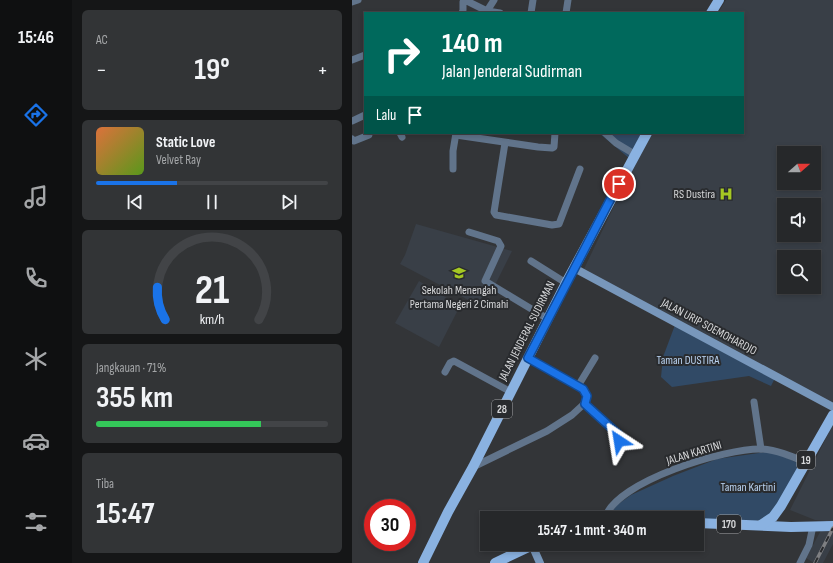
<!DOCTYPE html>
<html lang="id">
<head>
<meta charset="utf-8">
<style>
  :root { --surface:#26282a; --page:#323436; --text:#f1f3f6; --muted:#a4a6a8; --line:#424447; --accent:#1a73e8 }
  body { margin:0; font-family:"Sofia Sans Condensed",sans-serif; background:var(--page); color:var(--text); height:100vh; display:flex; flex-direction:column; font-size:15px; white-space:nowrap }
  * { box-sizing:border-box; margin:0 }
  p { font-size:13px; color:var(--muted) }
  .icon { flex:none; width:22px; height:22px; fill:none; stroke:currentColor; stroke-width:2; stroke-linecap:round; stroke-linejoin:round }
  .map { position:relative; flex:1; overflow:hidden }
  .sheet { display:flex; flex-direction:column; gap:10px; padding:10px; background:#151617; width:280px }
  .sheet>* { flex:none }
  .banner { position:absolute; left:12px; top:12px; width:380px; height:122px; border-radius:0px; box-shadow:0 2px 6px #0003,0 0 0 1px var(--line); background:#00695c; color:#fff; overflow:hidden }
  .needle { width:26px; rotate:69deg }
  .fabs { position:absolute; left:425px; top:146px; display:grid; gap:8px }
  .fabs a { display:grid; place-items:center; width:44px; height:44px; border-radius:0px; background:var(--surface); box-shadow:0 2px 6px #0003,0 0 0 1px var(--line); font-size:20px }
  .speed { position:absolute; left:12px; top:499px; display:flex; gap:8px; font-size:20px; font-weight:700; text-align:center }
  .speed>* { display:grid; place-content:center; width:52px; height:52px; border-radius:50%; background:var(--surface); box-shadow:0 2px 6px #0003,0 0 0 1px var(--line); line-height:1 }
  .speed .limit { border:6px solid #d22; background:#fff; color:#111 }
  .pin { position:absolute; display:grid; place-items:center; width:34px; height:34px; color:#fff; margin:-17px; border:2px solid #fff; border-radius:50%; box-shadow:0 1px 4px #0007 }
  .me { position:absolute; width:44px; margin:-22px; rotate:327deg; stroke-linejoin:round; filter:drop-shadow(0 0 3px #0008) }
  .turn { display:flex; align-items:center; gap:14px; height:84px; padding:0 12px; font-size:18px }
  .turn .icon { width:52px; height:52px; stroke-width:2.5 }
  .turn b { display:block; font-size:28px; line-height:34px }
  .then { display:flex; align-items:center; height:38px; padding:0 12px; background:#0003; gap:8px; font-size:15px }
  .big { font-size:30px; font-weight:700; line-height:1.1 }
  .sheet .widget { flex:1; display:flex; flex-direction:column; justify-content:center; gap:6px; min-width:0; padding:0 14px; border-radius:6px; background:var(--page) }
  .sheet .dial { align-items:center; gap:0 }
  .dial svg { height:104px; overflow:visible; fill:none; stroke:var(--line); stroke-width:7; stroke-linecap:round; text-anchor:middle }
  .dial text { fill:var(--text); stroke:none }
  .song { display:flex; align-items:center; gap:12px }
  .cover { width:48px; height:48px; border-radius:6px; background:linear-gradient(135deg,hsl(20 70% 55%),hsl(90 70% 35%)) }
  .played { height:4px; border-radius:2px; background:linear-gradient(90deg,var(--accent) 35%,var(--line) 35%) }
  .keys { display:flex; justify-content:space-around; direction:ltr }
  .heat { display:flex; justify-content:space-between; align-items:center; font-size:22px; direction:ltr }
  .charge { height:6px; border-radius:3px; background:linear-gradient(90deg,#34c759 71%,var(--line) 0) }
  .trip { position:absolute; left:128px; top:511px; width:224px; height:40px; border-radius:0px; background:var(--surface); box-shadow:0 2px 6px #0003,0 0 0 1px var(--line); font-weight:700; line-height:40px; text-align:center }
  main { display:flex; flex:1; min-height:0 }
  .tabs { display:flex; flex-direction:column; width:72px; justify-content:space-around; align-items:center; background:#0f1011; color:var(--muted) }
  .tabs .icon { width:28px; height:28px }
  .tabs .selected { color:var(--accent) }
  .tabs b { font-size:18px; color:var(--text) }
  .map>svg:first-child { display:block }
  .built { fill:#393f47; fill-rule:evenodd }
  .green { fill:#314a66 }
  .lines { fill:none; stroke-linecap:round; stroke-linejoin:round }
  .street { stroke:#61748b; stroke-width:7 }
  .secondary { stroke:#7897bb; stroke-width:8 }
  .primary { stroke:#8ab2e1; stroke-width:10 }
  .rail-casing { stroke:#7e7f82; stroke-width:3.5 }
  .rail { stroke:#292b2e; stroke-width:2; stroke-dasharray:6; stroke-linecap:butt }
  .route-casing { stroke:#114b97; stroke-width:10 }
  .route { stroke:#1a73e8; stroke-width:7 }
  .labels { text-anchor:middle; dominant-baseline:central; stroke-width:4; stroke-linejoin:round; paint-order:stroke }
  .shield { fill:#292b2e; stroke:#a3a4a6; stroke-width:1 }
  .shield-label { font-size:11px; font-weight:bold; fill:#d7d8da }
  .poi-label { font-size:12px; fill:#d7d8da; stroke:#292b2e; text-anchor:end }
  .street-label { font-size:12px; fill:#d7d8da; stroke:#292b2e }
  .park-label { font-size:12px; fill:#bad3f1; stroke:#292b2e }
</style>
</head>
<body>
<main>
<nav class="tabs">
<b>15:46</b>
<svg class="icon selected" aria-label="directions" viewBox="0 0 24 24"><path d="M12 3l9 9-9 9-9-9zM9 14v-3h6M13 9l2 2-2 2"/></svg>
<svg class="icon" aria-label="music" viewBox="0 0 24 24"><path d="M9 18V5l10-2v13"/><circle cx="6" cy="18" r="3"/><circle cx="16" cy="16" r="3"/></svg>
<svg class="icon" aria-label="phone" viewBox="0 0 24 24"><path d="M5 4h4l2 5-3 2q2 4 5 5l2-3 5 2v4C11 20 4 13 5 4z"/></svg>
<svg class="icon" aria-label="climate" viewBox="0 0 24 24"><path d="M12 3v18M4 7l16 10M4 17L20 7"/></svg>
<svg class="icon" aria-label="car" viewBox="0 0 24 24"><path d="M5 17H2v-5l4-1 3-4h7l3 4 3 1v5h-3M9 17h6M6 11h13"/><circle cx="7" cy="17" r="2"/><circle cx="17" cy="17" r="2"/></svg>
<svg class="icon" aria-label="filters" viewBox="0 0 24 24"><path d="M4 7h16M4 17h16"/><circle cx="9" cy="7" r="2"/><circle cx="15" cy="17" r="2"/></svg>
</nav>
<section class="sheet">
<div class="widget"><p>AC</p>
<div class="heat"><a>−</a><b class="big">19°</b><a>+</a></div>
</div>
<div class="widget">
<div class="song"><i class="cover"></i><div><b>Static Love</b><p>Velvet Ray</p></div></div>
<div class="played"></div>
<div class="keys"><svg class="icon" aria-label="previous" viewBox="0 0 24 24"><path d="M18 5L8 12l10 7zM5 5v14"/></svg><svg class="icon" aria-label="pause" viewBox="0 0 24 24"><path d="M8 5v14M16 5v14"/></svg><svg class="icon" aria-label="next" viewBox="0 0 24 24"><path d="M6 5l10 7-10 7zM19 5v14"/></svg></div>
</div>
<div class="widget dial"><svg viewBox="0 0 100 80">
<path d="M14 69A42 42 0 1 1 86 69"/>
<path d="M14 69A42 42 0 0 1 8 44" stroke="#1a73e8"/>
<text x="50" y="56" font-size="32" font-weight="700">21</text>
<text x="50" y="72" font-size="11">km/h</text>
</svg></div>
<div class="widget"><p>Jangkauan · 71%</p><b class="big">355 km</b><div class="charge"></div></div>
<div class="widget"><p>Tiba</p><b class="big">15:47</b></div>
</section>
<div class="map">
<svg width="481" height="563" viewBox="0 0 481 563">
  <rect width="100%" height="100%" fill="#333538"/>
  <g class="built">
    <path d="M 374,0 L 481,0 L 481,401 L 479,404 L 231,271 L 297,133 L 391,133 L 391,13 L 366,13 ZM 432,153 L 462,153 L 462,183 L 432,183 ZM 432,205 L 462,205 L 462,235 L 432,235 ZM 432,257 L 462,257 L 462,287 L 432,287 Z"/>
    <path d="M 64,224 L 160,251 L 144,283 L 139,282 L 126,305 L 48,264 L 53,255 Z"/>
    <path d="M 67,281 L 108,306 L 87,347 L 43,323 Z"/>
    <path d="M 481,424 L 481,544 L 471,563 L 462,563 L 454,558 L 474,521 L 463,520 L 438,510 Z"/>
  </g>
  <g class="green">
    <path d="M 247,133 L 292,133 L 278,159 Z"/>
    <path d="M 323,325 L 423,378 L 419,386 L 397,376 L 320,387 L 309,377 L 311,357 Z"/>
    <path d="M 413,452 L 426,454 L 448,464 L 418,517 L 404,521 L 345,520 L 345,518 L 256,517 L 265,505 L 279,495 L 321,476 L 365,459 Z"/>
  </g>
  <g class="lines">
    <g class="street">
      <path d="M 0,2 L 6,0"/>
      <path d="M 135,11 L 148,13"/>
      <path d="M 110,13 L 111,10 L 111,2 L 115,1 L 135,11 L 142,0"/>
      <path d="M 179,13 L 181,0"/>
      <path d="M 214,13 L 216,0"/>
      <path d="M 0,60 L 13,55"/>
      <path d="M 0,121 L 13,115"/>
      <path d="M 48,133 L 50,137"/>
      <path d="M 253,133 L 264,143 L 284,155"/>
      <path d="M 104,135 L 186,147 L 200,148 L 202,147 L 203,133"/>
      <path d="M 0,139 L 2,141 L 17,135 L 17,133"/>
      <path d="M 153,143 L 142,212 L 144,215 L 200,225 L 207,224 L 228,169"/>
      <path d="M 101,169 L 101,151 L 104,133"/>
      <path d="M 117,232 L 146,241 L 149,246 L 133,281 L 196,319"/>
      <path d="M 179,261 L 214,283"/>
      <path d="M 93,372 L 98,363 L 102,361 L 159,392"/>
      <path d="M 226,386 L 243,358"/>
      <path d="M 402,402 L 409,449"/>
      <path d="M 233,403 L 266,434 L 267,441 L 264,447"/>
      <path d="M 121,467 L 195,431 L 220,415 L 233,403 L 235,396 L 231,389 L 176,358"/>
      <path d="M 253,518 C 264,481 374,448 410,449 C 425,450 439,456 453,462"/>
      <path d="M 448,563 L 457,545 L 461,526"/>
    </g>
    <g class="secondary">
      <path d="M 222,268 L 481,407"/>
      <path d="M 180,545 L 188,563"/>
    </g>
    <g class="primary">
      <path d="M 359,13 L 367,0"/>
      <path d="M 345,523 L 439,527 L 481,526"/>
      <path d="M 409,525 L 421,517 L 429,506 L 481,415"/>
      <path d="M 71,563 L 96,512 L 121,467 L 214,283 L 295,133"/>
      <path d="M 143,563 L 183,544"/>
    </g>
    <g class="rail-casing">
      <path id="rail" d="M 463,563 L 481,528"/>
    </g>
    <use href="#rail" class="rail"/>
  </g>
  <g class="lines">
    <g class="route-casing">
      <path id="route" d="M 267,441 L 266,434 L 233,404 L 235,396 L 231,389 L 176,358 L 257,202 L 267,184"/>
    </g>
    <use href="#route" class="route"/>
  </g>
  <defs>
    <g id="hospital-bare" transform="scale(1.08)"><path d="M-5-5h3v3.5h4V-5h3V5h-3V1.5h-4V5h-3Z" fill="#a5c823" stroke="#292b2e" stroke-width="2.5" paint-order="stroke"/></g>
    <g id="school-bare" transform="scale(1.08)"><path d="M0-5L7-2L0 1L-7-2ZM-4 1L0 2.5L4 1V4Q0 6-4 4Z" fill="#a5c823" stroke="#292b2e" stroke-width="2.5" paint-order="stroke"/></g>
  </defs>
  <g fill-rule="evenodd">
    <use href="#hospital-bare" x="374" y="194"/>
    <use href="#school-bare" x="107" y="273"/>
  </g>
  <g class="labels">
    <g class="shield">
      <rect x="140" y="400" width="20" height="18" rx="3"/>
      <rect x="445" y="451" width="18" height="18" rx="3"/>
      <rect x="365" y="515" width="24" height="18" rx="3"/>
    </g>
    <g class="shield-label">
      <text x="150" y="409">28</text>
      <text x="454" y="460">19</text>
      <text x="377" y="524">170</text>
    </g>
    <g class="poi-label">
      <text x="363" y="194">RS Dustira</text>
      <text x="107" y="290" text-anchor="middle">Sekolah Menengah<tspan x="107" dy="14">Pertama Negeri 2 Cimahi</tspan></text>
    </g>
    <g class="street-label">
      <text transform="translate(357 327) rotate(28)">JALAN URIP SOEMOHARDJO</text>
      <text transform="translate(175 331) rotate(-63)">JALAN JENDERAL SUDIRMAN</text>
      <text transform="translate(342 453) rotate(-17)">JALAN KARTINI</text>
    </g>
    <g class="park-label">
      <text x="336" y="360">Taman DUSTIRA</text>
      <text x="396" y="487">Taman Kartini</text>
    </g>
  </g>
</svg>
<div class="fabs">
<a><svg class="needle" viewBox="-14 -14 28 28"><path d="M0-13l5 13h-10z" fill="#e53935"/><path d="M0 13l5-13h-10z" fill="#a4a6a8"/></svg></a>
<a><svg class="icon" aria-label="sound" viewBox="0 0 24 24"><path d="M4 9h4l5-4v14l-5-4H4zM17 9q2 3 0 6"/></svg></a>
<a><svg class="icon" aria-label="search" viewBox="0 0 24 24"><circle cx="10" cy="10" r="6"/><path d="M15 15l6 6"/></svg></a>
</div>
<div class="speed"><div class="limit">30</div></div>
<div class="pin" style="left:267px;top:184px;background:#d93025"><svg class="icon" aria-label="arrive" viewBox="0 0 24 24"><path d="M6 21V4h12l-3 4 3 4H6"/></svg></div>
<svg class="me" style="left:267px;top:441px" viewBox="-20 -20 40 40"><path d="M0-17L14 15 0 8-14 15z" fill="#1a73e8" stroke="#fff" stroke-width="4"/></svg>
<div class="trip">15:47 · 1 mnt · 340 m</div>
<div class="banner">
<div class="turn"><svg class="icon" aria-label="right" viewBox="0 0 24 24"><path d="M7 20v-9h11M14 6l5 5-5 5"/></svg><div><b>140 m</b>Jalan Jenderal Sudirman</div></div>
<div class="then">Lalu<svg class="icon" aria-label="arrive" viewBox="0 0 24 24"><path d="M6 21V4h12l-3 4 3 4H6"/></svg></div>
</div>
</div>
</main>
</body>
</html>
